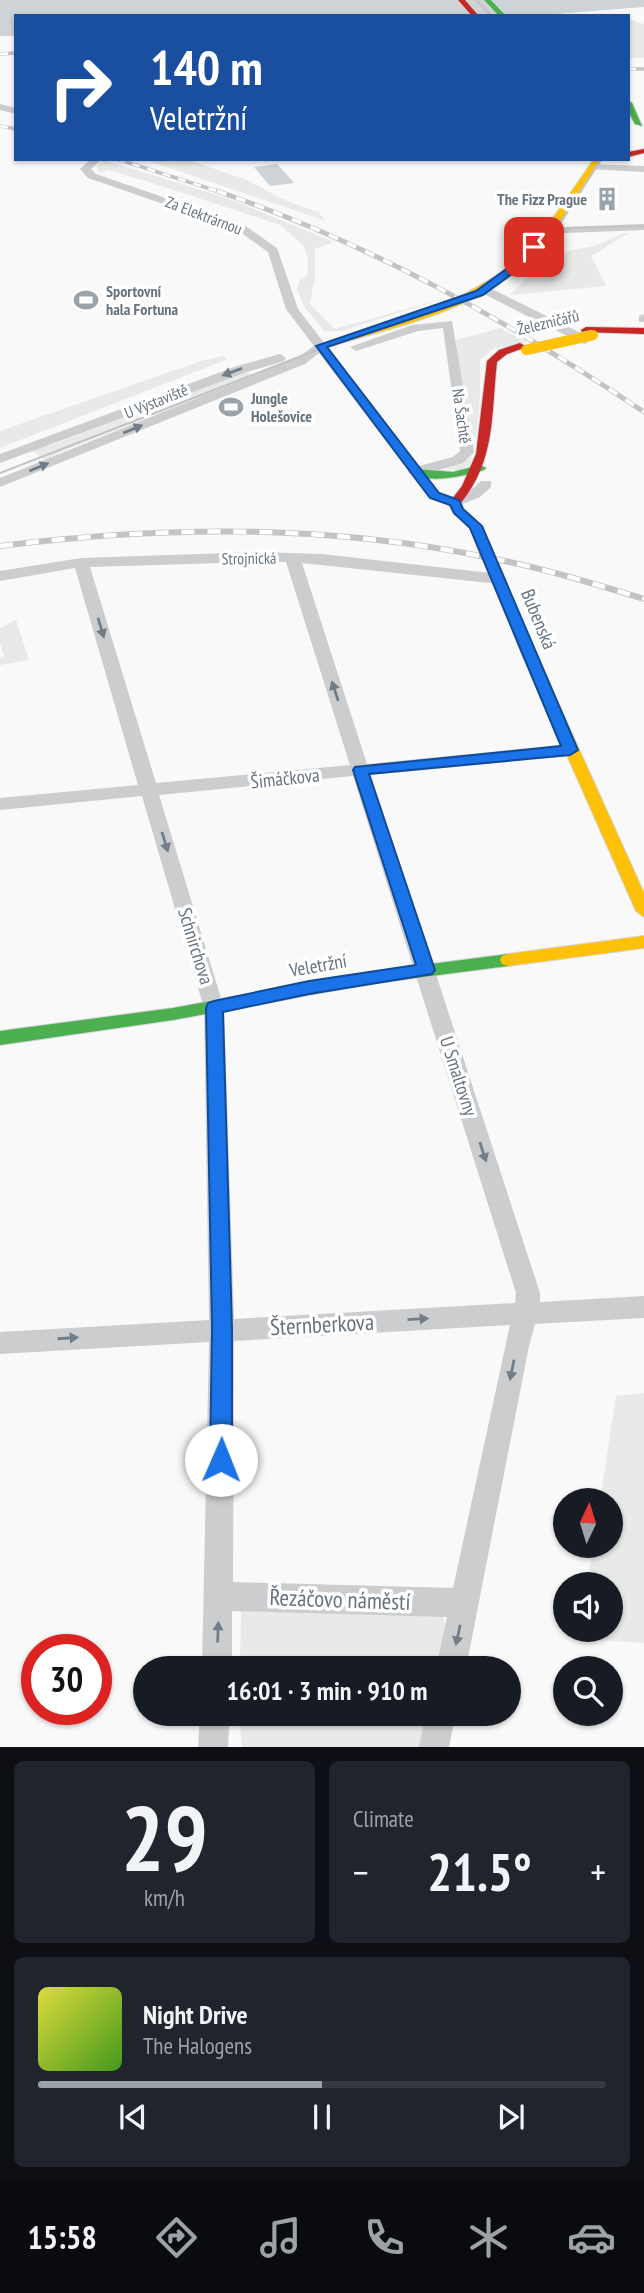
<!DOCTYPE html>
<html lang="en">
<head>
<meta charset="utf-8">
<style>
  :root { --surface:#171b24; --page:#20242c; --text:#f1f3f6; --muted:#9ea1a6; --line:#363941; --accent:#9aa3aa }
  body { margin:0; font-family:"PT Sans Narrow",sans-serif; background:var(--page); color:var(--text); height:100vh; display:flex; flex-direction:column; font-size:26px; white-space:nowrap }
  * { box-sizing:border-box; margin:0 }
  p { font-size:23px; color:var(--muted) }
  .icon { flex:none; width:38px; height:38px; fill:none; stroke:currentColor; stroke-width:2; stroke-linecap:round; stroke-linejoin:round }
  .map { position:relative; height:1747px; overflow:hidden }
  .details { display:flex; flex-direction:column; gap:14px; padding:14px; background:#0d0f14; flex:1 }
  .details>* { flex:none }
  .top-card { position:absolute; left:14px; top:14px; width:616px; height:147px; border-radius:0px; box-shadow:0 2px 5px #0004; background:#1a4fa0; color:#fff; overflow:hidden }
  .needle { width:46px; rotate:4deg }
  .controls { position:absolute; left:553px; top:1488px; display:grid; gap:14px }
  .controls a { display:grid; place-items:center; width:70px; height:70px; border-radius:50%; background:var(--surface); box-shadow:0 2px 5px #0004; font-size:35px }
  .speed { position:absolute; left:21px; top:1634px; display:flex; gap:14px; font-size:35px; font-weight:700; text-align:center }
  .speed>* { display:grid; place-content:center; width:91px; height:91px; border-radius:50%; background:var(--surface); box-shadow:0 2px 5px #0004; line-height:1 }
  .speed .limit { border:10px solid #d22; background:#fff; color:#111 }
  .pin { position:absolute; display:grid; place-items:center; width:60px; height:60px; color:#fff; margin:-30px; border-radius:14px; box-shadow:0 4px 10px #0006 }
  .me { position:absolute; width:77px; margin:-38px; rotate:1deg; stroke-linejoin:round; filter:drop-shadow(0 0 5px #0008) }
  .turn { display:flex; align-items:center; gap:24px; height:147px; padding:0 21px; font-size:32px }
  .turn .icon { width:91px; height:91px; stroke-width:2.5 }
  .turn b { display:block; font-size:49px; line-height:60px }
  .big { font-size:52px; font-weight:600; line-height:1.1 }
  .details .card { flex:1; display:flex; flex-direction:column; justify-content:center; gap:10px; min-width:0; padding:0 24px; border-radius:10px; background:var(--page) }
  .details .dial { align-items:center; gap:0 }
  .dial b { font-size:91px; line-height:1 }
  .song { display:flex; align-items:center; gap:21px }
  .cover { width:84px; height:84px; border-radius:10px; background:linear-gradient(135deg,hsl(60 70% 55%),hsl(100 70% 35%)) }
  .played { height:7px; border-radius:4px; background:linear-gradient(90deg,var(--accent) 50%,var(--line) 50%) }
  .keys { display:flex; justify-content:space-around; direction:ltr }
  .heat { display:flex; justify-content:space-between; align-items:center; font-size:38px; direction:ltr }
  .details .tiles { flex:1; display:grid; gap:14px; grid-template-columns:1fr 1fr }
  .card:last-child { grid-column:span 2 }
  .trip { position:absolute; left:133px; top:1656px; width:388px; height:70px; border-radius:35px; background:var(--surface); box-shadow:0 2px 5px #0004; font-weight:600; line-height:70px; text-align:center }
  .menu { display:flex; height:112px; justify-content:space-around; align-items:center; background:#090b0e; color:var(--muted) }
  .menu .icon { width:49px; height:49px }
  .menu .active { color:var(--accent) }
  .menu b { font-size:32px; color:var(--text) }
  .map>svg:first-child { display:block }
  .green { fill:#e8eae7 }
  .water { fill:#ced3d7 }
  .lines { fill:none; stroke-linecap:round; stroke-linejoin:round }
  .fast-casing { stroke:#d5d6d7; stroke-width:2 }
  .slow-casing { stroke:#d5d6d7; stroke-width:2 }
  .jam-casing { stroke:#d5d6d7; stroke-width:2 }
  .street { fill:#cccdce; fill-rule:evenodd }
  .fast { fill:#4caf50; fill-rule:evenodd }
  .slow { fill:#ffc107; fill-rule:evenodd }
  .jam { fill:#c62828; fill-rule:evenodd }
  .tram { stroke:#c3c3c5; stroke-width:2 }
  .rail-far2-casing { stroke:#c3c3c5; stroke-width:3.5 }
  .rail-far1-casing { stroke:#c3c3c5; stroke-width:5 }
  .rail-casing { stroke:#c3c3c5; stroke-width:6 }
  .rail-far2 { stroke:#fff; stroke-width:2.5; stroke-dasharray:8; stroke-linecap:butt }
  .rail-far1 { stroke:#fff; stroke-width:3.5; stroke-dasharray:10; stroke-linecap:butt }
  .rail { stroke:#fff; stroke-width:4.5; stroke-dasharray:13; stroke-linecap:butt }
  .slow-bridge-casing { stroke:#d5d6d7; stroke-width:11; stroke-linecap:butt }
  .slow-bridge { stroke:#ffc107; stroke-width:10 }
  .oneway { fill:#717d88 }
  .route { fill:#1a73e8; stroke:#114b97; stroke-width:2 }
  .labels { text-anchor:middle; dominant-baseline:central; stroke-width:7; stroke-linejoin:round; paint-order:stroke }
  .far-poi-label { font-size:16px; font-weight:bold; fill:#677480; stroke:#fff; text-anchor:start }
  .far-street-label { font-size:16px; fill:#677480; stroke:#fff }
  .street-label { font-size:19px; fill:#677480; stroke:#fff }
  .near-street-label { font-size:23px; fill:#677480; stroke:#fff }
</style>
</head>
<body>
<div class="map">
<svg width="644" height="1747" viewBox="0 0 644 1747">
  <rect width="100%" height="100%" fill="#f9f9f9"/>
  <g class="green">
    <path d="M 628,19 L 644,24 L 644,58 L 628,58 Z"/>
    <path d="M 143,159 L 186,159 L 247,180 L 282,199 L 318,212 L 326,221 Z"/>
    <path d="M 104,160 L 227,198 L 334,242 L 315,249 L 315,276 L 310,304 L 335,329 L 445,298 L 342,331 L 324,331 L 305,308 L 297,290 L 300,279 L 307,276 L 308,260 L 304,246 L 280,225 L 149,182 L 108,170 L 100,173 L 96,166 Z"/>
    <path d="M 624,233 L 629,233 L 591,256 L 606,286 L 510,295 L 534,271 L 571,250 L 595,246 Z"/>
    <path d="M 500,328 L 527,342 L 493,349 L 480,360 C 481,396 479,430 470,465 L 459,470 L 445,469 L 471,457 L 471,441 L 453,341 Z"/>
    <path d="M 223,356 L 228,359 L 0,448 L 0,431 L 201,361 Z"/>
    <path d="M 243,371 L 255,376 L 63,451 L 46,460 L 30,450 L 52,445 Z"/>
    <path d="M 16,620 L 29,660 L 0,665 L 0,658 L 4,656 L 0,643 L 0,628 Z"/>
    <path d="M 644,1393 L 644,1643 L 578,1639 L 580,1629 L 611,1629 L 611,1584 L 587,1584 L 593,1545 L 611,1545 L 611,1500 L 600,1500 L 616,1396 Z"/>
    <path d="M 241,1611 L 442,1614 L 445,1624 L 438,1668 L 240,1668 Z"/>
    <path d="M 239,1713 L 430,1713 L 424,1747 L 242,1747 Z"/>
  </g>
  <g class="water">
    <path d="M 0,0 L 644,0 L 644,7 L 530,16 L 16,16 L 16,36 L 0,36 Z"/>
    <path d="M 277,164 L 279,166 L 294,183 L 270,186 L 254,167 Z"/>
  </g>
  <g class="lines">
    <g class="fast-casing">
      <g id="fast">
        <path d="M 484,0 L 491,0 L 506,16 L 499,16 Z"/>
        <path d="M 628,101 L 632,103 L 642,126 L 635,124 L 628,111 Z"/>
        <path d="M 480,465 L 486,468 L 484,470 C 464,476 427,485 409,472 L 415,469 L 453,472 Z"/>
        <path d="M 508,954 L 514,956 L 516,960 L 514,964 L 508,966 L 369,984 L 173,1020 L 0,1045 L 0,1031 L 173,1008 L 369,972 Z"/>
      </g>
    </g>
    <g class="slow-casing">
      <g id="slow">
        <path d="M 594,159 L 602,159 C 581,190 563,224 537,252 C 483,311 398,325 325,348 L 316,346 L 458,298 L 508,269 L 539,238 Z"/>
        <path d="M 529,650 L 536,654 L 644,893 L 644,917 L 636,911 L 522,654 Z"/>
        <path d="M 644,936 L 644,948 L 508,966 L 502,964 L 500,960 L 502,956 L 508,954 Z"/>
      </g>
    </g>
    <g class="jam-casing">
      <g id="jam">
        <path d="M 458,0 L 465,0 L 479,16 L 472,16 Z"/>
        <path d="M 644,149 L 644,153 L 628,157 L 628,152 Z"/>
        <path d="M 586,327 L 644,328 L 644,334 L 582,332 L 581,330 Z"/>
        <path d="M 520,343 L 525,346 L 524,348 L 507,354 L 497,362 C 491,415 496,459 461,503 L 463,509 L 482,526 L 536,654 L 529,658 L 522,654 L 471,528 L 454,514 L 449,503 L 462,486 L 476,454 L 487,361 L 499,350 Z"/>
      </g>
    </g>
    <g class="street">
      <path d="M 0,104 L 16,108 L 16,114 L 0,110 Z"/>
      <path d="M 91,159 L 102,159 L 91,169 L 96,174 L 244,225 L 277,248 L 298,309 L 419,466 L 453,457 L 460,451 L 443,328 L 418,331 L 356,351 L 350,347 L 412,325 L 452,321 L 474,452 L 463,463 L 425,474 L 439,492 L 455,498 L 470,491 L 481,481 L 491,481 L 491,487 L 480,497 L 455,507 L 429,498 L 319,353 L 305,364 L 0,487 L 0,478 L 297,358 L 314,346 L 286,309 L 268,252 L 236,229 L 88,178 L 80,169 Z"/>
      <path d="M 592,164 L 644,166 L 644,172 L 588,169 L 587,167 Z"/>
      <path d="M 644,224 L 644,230 L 565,233 L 542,240 L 536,237 L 564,227 Z"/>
      <path d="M 486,286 L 589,337 L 591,340 L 585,344 L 581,343 L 482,293 L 480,290 Z"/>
      <path d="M 644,314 L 644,322 L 639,322 L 639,316 Z"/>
      <path d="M 280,354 L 286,358 L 284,361 L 247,372 L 0,463 L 0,454 L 237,366 Z"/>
      <path d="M 259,552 L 322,554 L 499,574 L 507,579 L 499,584 L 302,563 L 367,764 L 570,744 L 579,750 L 570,756 L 371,775 L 540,1293 L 540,1302 L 644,1296 L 644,1318 L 535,1324 L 529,1346 L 466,1668 L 436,1668 L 447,1617 L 232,1611 L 232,1668 L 202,1668 L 209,1342 L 0,1354 L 0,1332 L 209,1320 L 204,1008 L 142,796 L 0,810 L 0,798 L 138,785 L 75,568 L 0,581 L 0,571 L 81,558 ZM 259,562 L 286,562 L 350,765 L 156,783 L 90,567 ZM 353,776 L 516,1293 L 515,1303 L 234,1319 L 224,1008 L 159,795 ZM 510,1325 L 453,1588 L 233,1582 L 234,1341 Z"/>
      <path d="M 200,1713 L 230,1713 L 228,1747 L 198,1747 Z"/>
      <path d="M 426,1713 L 456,1713 L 449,1747 L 419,1747 Z"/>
    </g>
    <use href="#fast" class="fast"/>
    <use href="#slow" class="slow"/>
    <use href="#jam" class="jam"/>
    <g class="tram">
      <path d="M 476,0 L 492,16"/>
      <path d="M 551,232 L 572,228 L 644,226"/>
      <path d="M 0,473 L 322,348 L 487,292 L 531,257 L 562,220 L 601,159"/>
    </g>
    <g class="rail-far2-casing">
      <g id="rail-far2">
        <path d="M 0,54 L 16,53"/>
        <path d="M 628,69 L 644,69"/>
        <path d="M 0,126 L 16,129"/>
        <path d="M 117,159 L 223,193"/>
      </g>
    </g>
    <g class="rail-far1-casing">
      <path id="rail-far1" d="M 217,191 C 371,244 510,322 644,412"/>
    </g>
    <g class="rail-casing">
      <path id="rail" d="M 0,546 C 163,526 324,524 485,557 C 539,567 592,583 644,599"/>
    </g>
    <use href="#rail-far2" class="rail-far2"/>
    <use href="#rail-far1" class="rail-far1"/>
    <use href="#rail" class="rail"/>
    <g class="slow-bridge-casing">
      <path id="slow-bridge" d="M 526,350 L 593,335"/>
    </g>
    <use href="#slow-bridge" class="slow-bridge"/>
  </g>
  <defs><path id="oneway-solid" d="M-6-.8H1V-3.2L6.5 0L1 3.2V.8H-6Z" transform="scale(1.75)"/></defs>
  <g class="oneway">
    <use href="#oneway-solid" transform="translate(232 372) rotate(160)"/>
    <use href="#oneway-solid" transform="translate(133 429) rotate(-22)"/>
    <use href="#oneway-solid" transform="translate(39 467) rotate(-22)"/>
    <use href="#oneway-solid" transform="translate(101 628) rotate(73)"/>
    <use href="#oneway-solid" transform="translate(335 691) rotate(-108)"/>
    <use href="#oneway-solid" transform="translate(165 842) rotate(73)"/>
    <use href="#oneway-solid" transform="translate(483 1152) rotate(72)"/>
    <use href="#oneway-solid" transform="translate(418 1319) rotate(-3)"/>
    <use href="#oneway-solid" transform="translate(68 1338) rotate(-4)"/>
    <use href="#oneway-solid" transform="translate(512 1370) rotate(101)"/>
    <use href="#oneway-solid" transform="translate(218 1632) rotate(-88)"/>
    <use href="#oneway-solid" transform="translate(458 1635) rotate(102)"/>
  </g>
  <path class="route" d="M 534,244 L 539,247 L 527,263 L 483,295 L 327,347 L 439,493 L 459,500 L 463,509 L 482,526 L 578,750 L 570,755 L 369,774 L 435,970 L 432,974 L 309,994 L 223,1012 L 232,1329 L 232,1460 L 228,1467 L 221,1470 L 213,1467 L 210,1460 L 212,1329 L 206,1008 L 208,1003 L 214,1001 L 309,981 L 416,965 L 353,770 L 355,767 L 561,746 L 470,528 L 454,513 L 450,505 L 430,498 L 316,346 L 476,291 L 520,259 Z"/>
  <defs>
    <g id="building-bare" transform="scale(1.89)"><path d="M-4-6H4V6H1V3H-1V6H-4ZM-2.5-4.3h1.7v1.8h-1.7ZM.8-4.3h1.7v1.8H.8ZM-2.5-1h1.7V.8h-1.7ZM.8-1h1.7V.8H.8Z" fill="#9aa3aa" stroke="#fff" stroke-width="2.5" paint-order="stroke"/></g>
    <g id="stadium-bare" transform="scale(1.89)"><path d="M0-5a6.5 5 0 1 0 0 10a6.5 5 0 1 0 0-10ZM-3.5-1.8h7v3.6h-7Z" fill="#9aa3aa" stroke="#fff" stroke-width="2.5" paint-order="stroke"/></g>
  </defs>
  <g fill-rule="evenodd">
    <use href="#building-bare" x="607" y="199"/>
    <use href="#stadium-bare" x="86" y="300"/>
    <use href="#stadium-bare" x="231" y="407"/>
  </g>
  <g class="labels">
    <g class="far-poi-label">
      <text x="587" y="199" text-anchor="end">The Fizz Prague</text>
      <text x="106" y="291">Sportovní<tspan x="106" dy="18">hala Fortuna</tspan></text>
      <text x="251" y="398">Jungle<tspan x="251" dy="18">Holešovice</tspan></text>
    </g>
    <g class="far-street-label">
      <text transform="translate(204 215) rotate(21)">Za Elektrárnou</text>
      <text transform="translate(548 322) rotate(-13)">Železničářů</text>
      <text transform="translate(156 401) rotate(-22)">U Výstaviště</text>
      <text transform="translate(462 416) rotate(82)">Na Šachtě</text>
      <text transform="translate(249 558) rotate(-1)">Strojnická</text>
    </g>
    <g class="street-label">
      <text transform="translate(539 619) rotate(68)">Bubenská</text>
      <text transform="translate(285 778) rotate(-6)">Šimáčkova</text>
      <text transform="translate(196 946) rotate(73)">Schnirchova</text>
      <text transform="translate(318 965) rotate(-10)">Veletržní</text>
      <text transform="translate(459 1076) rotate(72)">U Smaltovny</text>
    </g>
    <g class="near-street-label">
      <text transform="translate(322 1324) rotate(-3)">Šternberkova</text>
      <text transform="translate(340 1599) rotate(2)">Řezáčovo náměstí</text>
    </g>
  </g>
</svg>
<div class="controls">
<a><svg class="needle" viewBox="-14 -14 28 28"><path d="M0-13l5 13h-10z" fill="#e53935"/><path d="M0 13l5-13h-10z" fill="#9ea1a6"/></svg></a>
<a><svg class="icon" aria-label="sound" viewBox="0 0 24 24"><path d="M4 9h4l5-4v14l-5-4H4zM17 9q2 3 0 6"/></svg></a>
<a><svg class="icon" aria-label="search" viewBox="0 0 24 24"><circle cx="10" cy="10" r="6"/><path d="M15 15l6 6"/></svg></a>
</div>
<div class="speed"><div class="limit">30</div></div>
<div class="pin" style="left:534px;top:247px;background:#d93025"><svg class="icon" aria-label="arrive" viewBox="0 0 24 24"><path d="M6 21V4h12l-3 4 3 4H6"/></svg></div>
<svg class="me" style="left:221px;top:1460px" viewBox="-20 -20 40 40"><circle r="19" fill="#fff"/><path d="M0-13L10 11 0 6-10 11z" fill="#1a73e8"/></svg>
<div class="trip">16:01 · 3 min · 910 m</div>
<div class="top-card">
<div class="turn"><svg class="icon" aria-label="right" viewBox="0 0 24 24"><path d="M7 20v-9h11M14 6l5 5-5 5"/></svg><div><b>140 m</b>Veletržní</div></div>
</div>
</div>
<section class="details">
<div class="tiles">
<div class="card dial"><b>29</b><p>km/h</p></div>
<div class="card"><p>Climate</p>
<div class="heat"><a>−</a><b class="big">21.5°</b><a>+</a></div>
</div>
<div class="card">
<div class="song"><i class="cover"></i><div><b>Night Drive</b><p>The Halogens</p></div></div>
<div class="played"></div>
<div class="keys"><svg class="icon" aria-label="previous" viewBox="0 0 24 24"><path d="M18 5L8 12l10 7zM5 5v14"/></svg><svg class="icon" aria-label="pause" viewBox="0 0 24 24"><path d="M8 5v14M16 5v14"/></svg><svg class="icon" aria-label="next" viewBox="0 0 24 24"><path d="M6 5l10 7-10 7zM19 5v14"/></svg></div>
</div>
</div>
</section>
<nav class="menu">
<b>15:58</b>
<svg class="icon active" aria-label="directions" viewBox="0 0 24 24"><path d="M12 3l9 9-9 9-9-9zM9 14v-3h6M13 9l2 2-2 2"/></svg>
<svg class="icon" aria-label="music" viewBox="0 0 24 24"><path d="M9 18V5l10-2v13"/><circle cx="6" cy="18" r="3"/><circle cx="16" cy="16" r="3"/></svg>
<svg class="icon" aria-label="phone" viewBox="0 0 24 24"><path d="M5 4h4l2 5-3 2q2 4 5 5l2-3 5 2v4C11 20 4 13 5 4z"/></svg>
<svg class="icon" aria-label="climate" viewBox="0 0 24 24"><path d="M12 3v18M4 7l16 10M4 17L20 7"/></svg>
<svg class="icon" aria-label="car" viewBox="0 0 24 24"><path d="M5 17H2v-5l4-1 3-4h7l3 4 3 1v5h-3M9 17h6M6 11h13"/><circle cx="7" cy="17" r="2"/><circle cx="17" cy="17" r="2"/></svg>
</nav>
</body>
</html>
